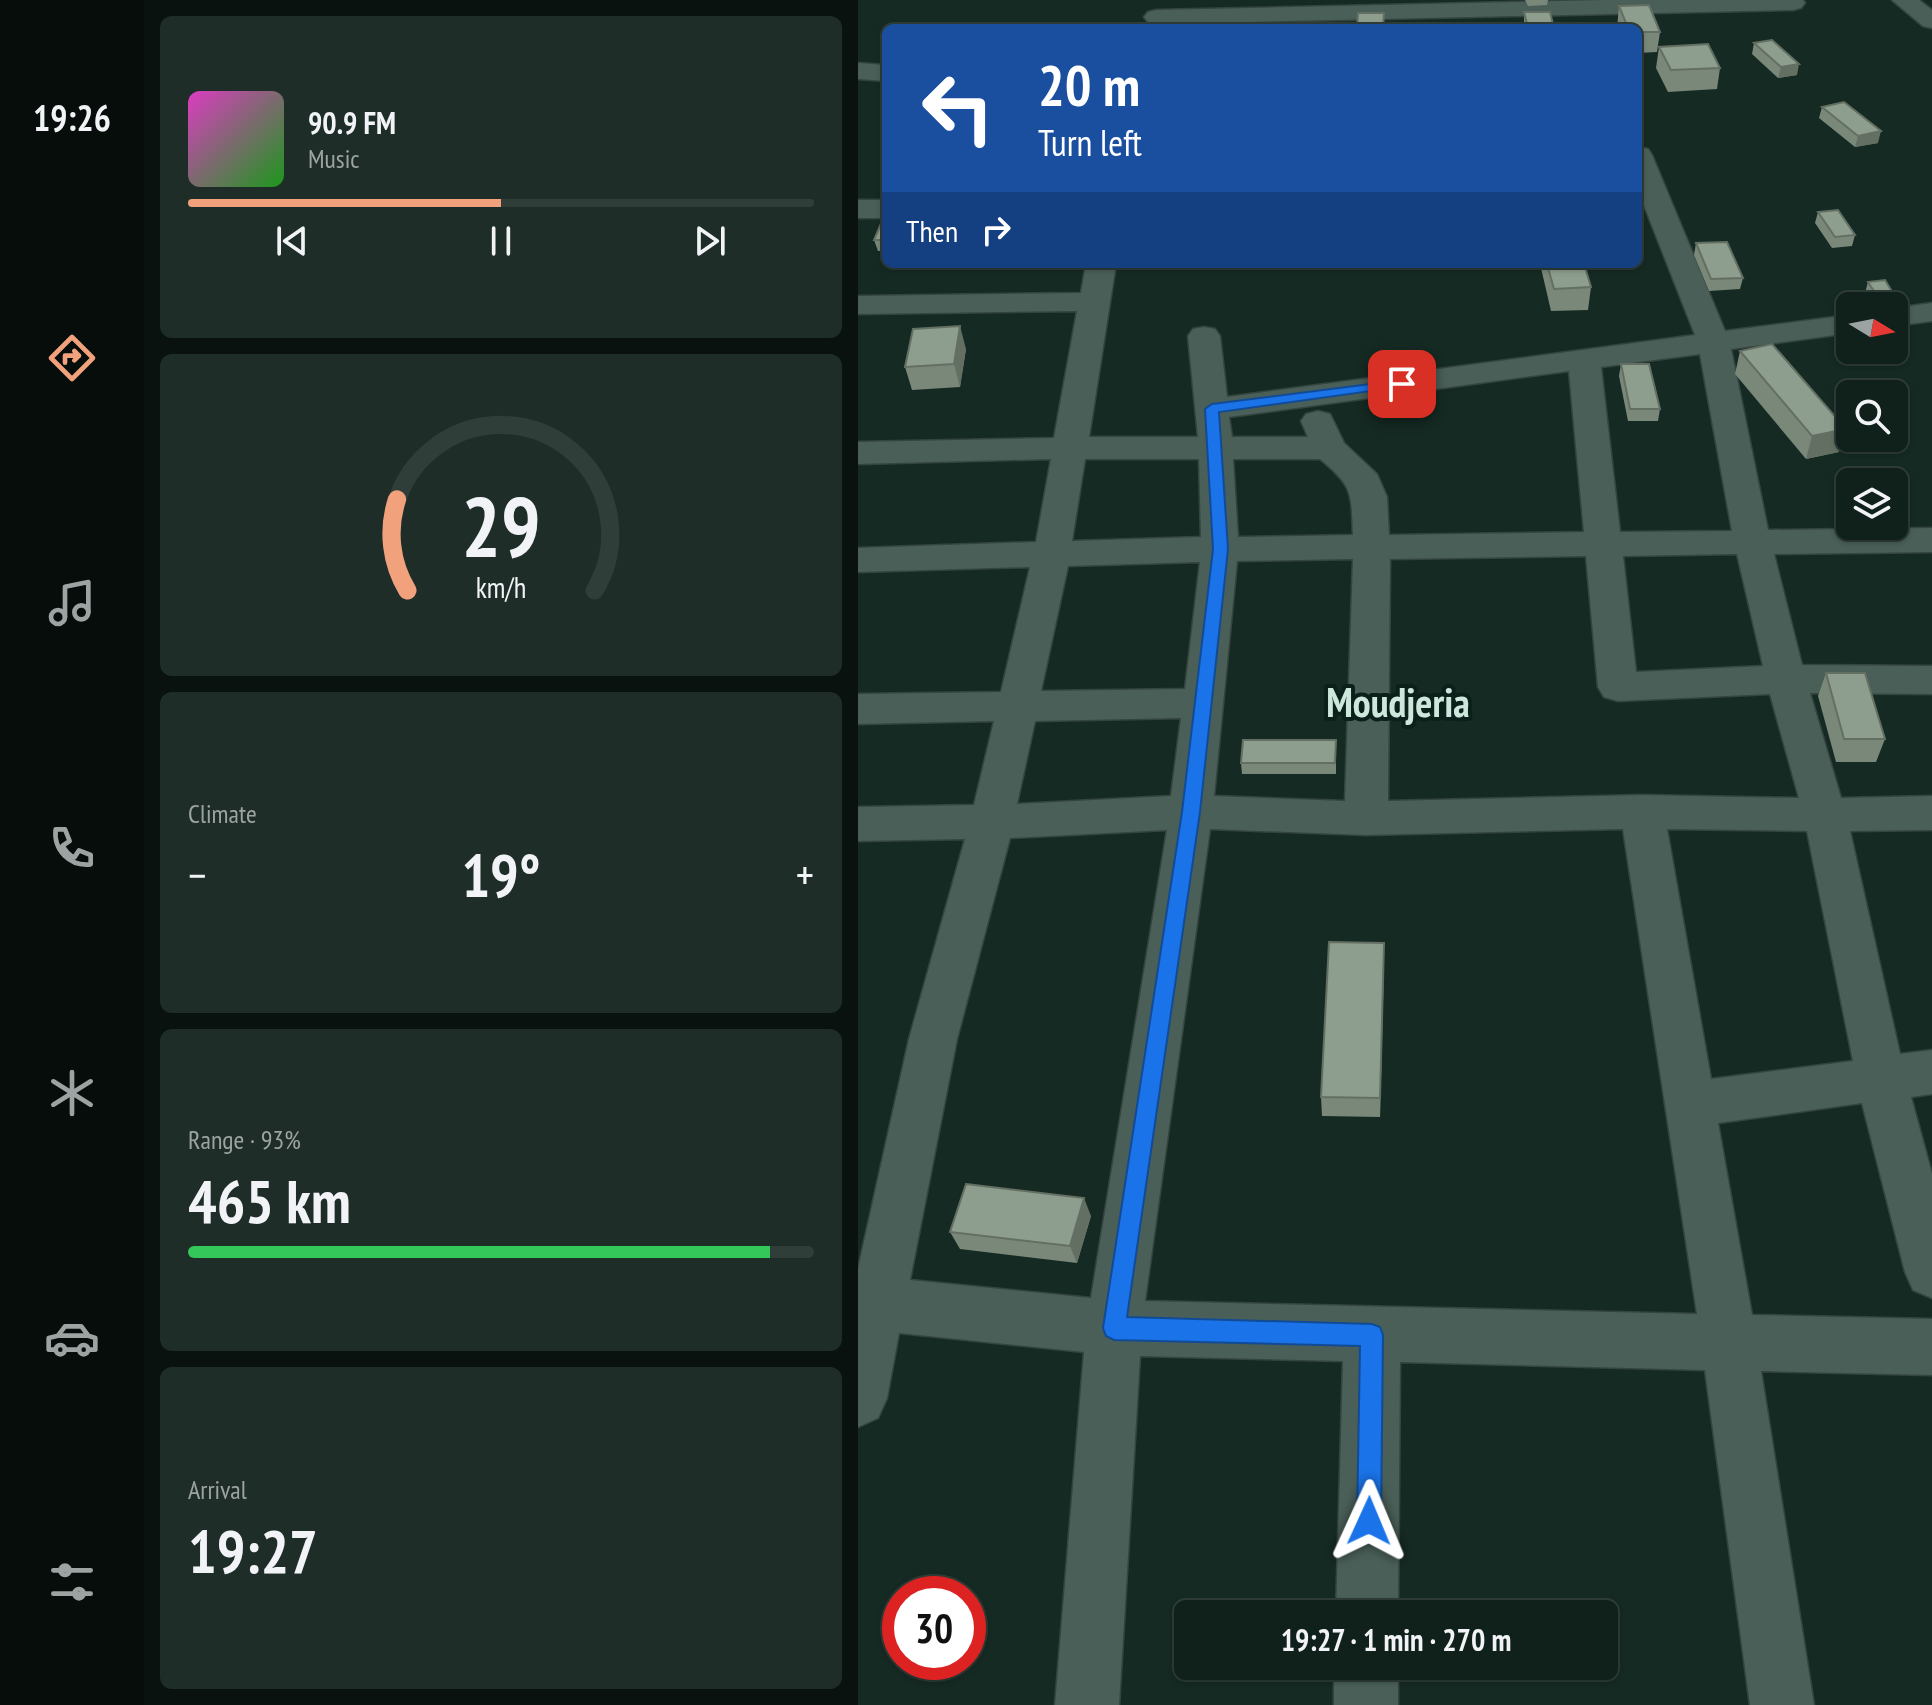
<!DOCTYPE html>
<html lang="en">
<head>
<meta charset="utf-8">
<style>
  :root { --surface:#10201a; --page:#1e2d27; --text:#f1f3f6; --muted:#9ca3a2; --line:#303e39; --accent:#f1a17c }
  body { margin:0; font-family:"PT Sans Narrow",sans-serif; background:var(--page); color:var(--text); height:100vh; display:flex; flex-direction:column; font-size:30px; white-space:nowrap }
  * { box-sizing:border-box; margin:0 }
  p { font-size:26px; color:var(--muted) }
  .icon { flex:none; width:44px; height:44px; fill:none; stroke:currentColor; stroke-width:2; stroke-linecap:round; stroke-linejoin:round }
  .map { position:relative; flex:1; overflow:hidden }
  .panel { display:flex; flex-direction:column; gap:16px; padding:16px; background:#09120e; width:714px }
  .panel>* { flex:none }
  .guide { position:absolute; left:24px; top:24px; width:760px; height:244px; border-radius:12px; box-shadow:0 2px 6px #0004,0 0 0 2px var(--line); background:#1a4fa0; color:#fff; overflow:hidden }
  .needle { width:52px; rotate:100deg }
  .buttons { position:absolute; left:978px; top:292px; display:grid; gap:16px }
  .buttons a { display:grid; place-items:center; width:72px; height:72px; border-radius:12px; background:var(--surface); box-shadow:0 2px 6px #0004,0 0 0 2px var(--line); font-size:40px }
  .speed { position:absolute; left:24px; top:1576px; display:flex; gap:16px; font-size:40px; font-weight:700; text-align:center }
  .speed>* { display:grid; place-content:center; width:104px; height:104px; border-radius:50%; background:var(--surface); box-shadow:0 2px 6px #0004,0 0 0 2px var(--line); line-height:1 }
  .speed .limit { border:12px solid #d22; background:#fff; color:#111 }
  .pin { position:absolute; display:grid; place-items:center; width:68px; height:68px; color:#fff; margin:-34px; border-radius:16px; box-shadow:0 4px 12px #0006 }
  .me { position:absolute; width:88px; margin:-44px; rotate:1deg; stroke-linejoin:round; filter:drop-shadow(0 0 6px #0008) }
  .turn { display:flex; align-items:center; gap:28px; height:168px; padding:0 24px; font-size:36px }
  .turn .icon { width:104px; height:104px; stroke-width:2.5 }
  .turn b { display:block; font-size:56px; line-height:68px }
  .then { display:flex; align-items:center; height:76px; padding:0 24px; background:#0003; gap:16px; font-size:30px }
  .big { font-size:60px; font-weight:700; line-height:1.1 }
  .panel .tile { flex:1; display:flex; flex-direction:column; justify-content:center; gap:12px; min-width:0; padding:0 28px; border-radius:12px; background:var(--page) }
  .panel .dial { align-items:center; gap:0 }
  .dial svg { height:208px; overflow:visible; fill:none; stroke:var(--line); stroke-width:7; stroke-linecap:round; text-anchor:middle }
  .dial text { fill:var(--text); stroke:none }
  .song { display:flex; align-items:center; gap:24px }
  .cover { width:96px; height:96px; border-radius:12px; background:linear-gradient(135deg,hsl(310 70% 55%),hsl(120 70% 35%)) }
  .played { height:8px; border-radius:4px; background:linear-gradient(90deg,var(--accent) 50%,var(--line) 50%) }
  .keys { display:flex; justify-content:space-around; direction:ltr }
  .heat { display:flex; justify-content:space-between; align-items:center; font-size:44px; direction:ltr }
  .charge { height:12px; border-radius:6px; background:linear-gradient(90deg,#34c759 93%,var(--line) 0) }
  .trip { position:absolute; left:316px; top:1600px; width:444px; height:80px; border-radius:12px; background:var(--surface); box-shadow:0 2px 6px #0004,0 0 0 2px var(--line); font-weight:700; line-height:80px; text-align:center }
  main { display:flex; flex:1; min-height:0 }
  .tab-bar { display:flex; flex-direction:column; width:144px; justify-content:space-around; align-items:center; background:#060d0a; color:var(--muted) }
  .tab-bar .icon { width:56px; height:56px }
  .tab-bar .current { color:var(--accent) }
  .tab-bar b { font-size:36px; color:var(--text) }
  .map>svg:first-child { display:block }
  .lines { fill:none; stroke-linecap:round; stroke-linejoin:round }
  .minor-casing { stroke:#34443e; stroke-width:3 }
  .minor { fill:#495f57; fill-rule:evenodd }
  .wall { fill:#7a887a }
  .shaded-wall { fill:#636f63 }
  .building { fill:#8e9e8e; stroke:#636f63; stroke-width:2 }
  .route { fill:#1a73e8; stroke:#114b97; stroke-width:2 }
  .labels { text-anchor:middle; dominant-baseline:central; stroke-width:8; stroke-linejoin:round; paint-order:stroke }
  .town-label { font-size:40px; font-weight:bold; fill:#cde7dd; stroke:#0b201a }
</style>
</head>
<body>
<main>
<nav class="tab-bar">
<b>19:26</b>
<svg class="icon current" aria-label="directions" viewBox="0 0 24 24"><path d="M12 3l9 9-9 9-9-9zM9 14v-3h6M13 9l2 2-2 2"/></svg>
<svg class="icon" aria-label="music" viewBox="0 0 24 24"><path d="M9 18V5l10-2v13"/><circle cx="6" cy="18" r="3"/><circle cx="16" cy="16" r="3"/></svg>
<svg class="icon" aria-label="phone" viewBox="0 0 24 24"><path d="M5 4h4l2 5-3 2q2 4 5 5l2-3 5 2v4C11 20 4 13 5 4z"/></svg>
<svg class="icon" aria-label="climate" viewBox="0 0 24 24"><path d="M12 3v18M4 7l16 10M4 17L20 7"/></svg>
<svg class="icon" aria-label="car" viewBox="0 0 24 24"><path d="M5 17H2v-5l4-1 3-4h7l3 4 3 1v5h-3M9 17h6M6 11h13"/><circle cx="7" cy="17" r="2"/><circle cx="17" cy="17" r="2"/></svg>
<svg class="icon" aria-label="filters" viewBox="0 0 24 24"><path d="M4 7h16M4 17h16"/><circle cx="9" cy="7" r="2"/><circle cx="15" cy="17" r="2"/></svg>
</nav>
<section class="panel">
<div class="tile">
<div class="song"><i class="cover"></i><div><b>90.9 FM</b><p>Music</p></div></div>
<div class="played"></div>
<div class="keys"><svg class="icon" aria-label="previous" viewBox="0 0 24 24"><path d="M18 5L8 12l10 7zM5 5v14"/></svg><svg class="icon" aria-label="pause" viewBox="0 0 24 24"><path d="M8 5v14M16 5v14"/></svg><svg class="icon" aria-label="next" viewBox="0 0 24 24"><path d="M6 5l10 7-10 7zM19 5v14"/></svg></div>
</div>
<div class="tile dial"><svg viewBox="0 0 100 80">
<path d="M14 69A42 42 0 1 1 86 69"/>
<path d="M14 69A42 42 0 0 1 10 34" stroke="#f1a17c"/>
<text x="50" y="56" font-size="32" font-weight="700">29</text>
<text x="50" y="72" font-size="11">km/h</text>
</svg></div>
<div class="tile"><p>Climate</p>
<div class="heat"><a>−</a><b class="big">19°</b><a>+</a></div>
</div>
<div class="tile"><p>Range · 93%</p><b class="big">465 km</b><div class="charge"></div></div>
<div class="tile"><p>Arrival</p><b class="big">19:27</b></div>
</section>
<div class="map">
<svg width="1074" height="1705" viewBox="0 0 1074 1705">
  <rect width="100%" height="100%" fill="#152a23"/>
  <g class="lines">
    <g class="minor-casing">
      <g id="minor">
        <path d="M 747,0 L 945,0 L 947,3 L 943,8 L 935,10 L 298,24 L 290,22 L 286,17 L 290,12 L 298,10 Z"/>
        <path d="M 1034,0 L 1061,0 L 1074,10 L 1074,28 L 1065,26 Z"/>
        <path d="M 0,63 L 28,65 L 28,81 L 0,79 Z"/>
        <path d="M 780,147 L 790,149 L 794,155 L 867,331 L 992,315 L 992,333 L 873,349 L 910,530 L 1074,528 L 1074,552 L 916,554 L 944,665 L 1074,666 L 1074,694 L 952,693 L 983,798 L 1074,796 L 1074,830 L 992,831 L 1042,1054 L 1074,1050 L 1074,1094 L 1053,1097 L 1074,1174 L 1074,1298 L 1055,1290 L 1047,1272 L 1004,1103 L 860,1123 L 894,1315 L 1074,1319 L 1074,1375 L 903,1371 L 956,1705 L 892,1705 L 847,1370 L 542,1362 L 540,1614 L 478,1614 L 485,1361 L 282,1356 L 261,1705 L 197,1705 L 226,1352 L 41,1333 L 29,1398 L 20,1418 L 0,1427 L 0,1269 L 51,1039 L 107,839 L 0,841 L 0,807 L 116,805 L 136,721 L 0,724 L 0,694 L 143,692 L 172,567 L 0,572 L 0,548 L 178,542 L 193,459 L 0,464 L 0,442 L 196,438 L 219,311 L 0,314 L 0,296 L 223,293 L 228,264 L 258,264 L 231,437 L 340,437 L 330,336 L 335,329 L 346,327 L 357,329 L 362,336 L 369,397 L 837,335 L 780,190 ZM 842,354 L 874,531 L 762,532 L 743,367 ZM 711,371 L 726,532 L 531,535 L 529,497 L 519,474 L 486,443 L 472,414 L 460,411 L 448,414 L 443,421 L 450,437 L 374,437 L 371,417 ZM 227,459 L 341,459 L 343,537 L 214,541 ZM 375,459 L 462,459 C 496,487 493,493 495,535 L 380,537 ZM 879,554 L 905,666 L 778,672 L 765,556 ZM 728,556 L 740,687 L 746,697 L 760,701 L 912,694 L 941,798 L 784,795 L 530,801 L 532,559 ZM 495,559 L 487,801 L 356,796 L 379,561 ZM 342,562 L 327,689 L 183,691 L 210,566 ZM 323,718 L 313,796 L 159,804 L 177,721 ZM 352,829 L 508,835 L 765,829 L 839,1314 L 287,1301 ZM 809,829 L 949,831 L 995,1061 L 853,1079 ZM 309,830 L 233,1298 L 52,1280 L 99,1039 L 152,838 Z"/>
        <rect x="0" y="200" width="28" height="18"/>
        <path d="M 1074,303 L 1074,321 L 1036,326 L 1036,308 Z"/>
        <rect x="476" y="1666" width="64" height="39"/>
      </g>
    </g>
    <use href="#minor" class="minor"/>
  </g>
  <g class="wall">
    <path d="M 667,0 L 690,0 L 689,5 L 670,6 Z"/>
    <path d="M 761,6 L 802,32 L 799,52 L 780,53 L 780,28 L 759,28 Z"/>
    <path d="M 666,12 L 696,28 L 667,28 L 666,23 Z"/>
    <path d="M 896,43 L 939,75 L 920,78 L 894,54 Z"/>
    <path d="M 801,47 L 862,68 L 859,89 L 810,92 L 798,68 Z"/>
    <path d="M 964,107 L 1020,143 L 997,147 L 961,118 Z"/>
    <path d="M 28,212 L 28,251 L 20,251 L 16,240 Z"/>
    <path d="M 960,212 L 997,235 L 994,246 L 974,248 L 957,223 Z"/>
    <path d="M 838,243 L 885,278 L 882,289 L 851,291 L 836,255 Z"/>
    <path d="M 683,264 L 726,264 L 733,287 L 730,310 L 693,311 L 683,268 Z"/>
    <path d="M 1010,282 L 1038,298 L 1036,306 L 1014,306 L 1007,293 Z"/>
    <path d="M 108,349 L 102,387 L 54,390 L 47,367 Z"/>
    <path d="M 882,351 L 981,452 L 948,459 L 877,374 Z"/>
    <path d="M 763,364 L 802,409 L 800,421 L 770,421 L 761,376 Z"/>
    <path d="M 968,673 L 1027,739 L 1018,762 L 978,762 L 960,696 Z"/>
    <path d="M 478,740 L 478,774 L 384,774 L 383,763 Z"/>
    <path d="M 526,964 L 522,1117 L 464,1116 L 463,1097 Z"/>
    <path d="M 233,1216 L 219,1263 L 102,1249 L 92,1232 Z"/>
  </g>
  <g class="shaded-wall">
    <path d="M 941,64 L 939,75 L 920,78 L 923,67 Z"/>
    <path d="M 1023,131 L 1020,143 L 997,147 L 1000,136 Z"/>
    <path d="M 102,326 L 108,349 L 102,387 L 96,364 Z"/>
    <path d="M 988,429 L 981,452 L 948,459 L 954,436 Z"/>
    <path d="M 526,943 L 526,964 L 522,1117 L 522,1098 Z"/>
    <path d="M 226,1198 L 233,1216 L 219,1263 L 212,1246 Z"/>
  </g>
  <g class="building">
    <path d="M 791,5 L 802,32 L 780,32 L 780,28 L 770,28 L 761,6 Z"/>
    <path d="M 666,12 L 692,12 L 696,28 L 670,28 Z"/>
    <path d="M 500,13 L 526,13 L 525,28 L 499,28 Z"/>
    <path d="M 914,40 L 941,64 L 923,67 L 896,43 Z"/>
    <path d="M 850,44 L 862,68 L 813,70 L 801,47 Z"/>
    <path d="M 986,102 L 1023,131 L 1000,136 L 964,107 Z"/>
    <path d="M 980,210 L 997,235 L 977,237 L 960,212 Z"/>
    <path d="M 28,212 L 28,240 L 16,240 Z"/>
    <path d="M 869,242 L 885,278 L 853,279 L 838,243 Z"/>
    <path d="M 689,264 L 726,264 L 733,287 L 696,289 Z"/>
    <path d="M 1027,280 L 1038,298 L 1021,299 L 1010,282 Z"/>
    <path d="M 102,326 L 96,364 L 47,367 L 55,329 Z"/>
    <path d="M 914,344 L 988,429 L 954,436 L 882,351 Z"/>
    <path d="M 763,364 L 791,364 L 802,409 L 772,409 Z"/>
    <path d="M 968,673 L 1007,673 L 1027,739 L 986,739 Z"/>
    <path d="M 385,740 L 478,740 L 477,763 L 383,763 Z"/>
    <path d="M 471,942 L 526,943 L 522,1098 L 463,1097 Z"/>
    <path d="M 108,1184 L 226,1198 L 212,1246 L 92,1232 Z"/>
  </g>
  <path class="route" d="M 544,380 L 549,381 L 549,386 L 361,412 L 370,549 L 342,812 L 269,1317 L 514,1324 L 522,1327 L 525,1335 L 523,1521 L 520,1530 L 511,1533 L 502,1530 L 499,1521 L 502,1346 L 256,1340 L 248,1336 L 245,1328 L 324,812 L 355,549 L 347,409 L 354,404 Z"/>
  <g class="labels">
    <g class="town-label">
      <text x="540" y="702">Moudjeria</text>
    </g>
  </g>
</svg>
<div class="buttons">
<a><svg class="needle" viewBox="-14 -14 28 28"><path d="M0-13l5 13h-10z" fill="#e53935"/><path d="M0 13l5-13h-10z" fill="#9ca3a2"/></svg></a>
<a><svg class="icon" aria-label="search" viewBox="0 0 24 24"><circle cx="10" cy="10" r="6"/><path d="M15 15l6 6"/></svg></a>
<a><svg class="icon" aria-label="layers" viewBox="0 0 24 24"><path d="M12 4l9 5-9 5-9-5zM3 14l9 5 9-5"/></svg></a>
</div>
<div class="speed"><div class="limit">30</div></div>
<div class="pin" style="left:544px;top:384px;background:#d93025"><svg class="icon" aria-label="arrive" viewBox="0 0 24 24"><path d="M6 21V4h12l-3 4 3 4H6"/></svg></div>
<svg class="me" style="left:511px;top:1521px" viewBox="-20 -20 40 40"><path d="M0-17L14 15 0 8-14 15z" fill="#1a73e8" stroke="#fff" stroke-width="4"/></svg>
<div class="trip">19:27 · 1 min · 270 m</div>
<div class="guide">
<div class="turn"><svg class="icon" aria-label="left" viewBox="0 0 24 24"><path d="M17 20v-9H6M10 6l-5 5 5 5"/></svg><div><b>20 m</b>Turn left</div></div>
<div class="then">Then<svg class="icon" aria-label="right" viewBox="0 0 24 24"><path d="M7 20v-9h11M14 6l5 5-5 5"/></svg></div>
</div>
</div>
</main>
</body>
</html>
